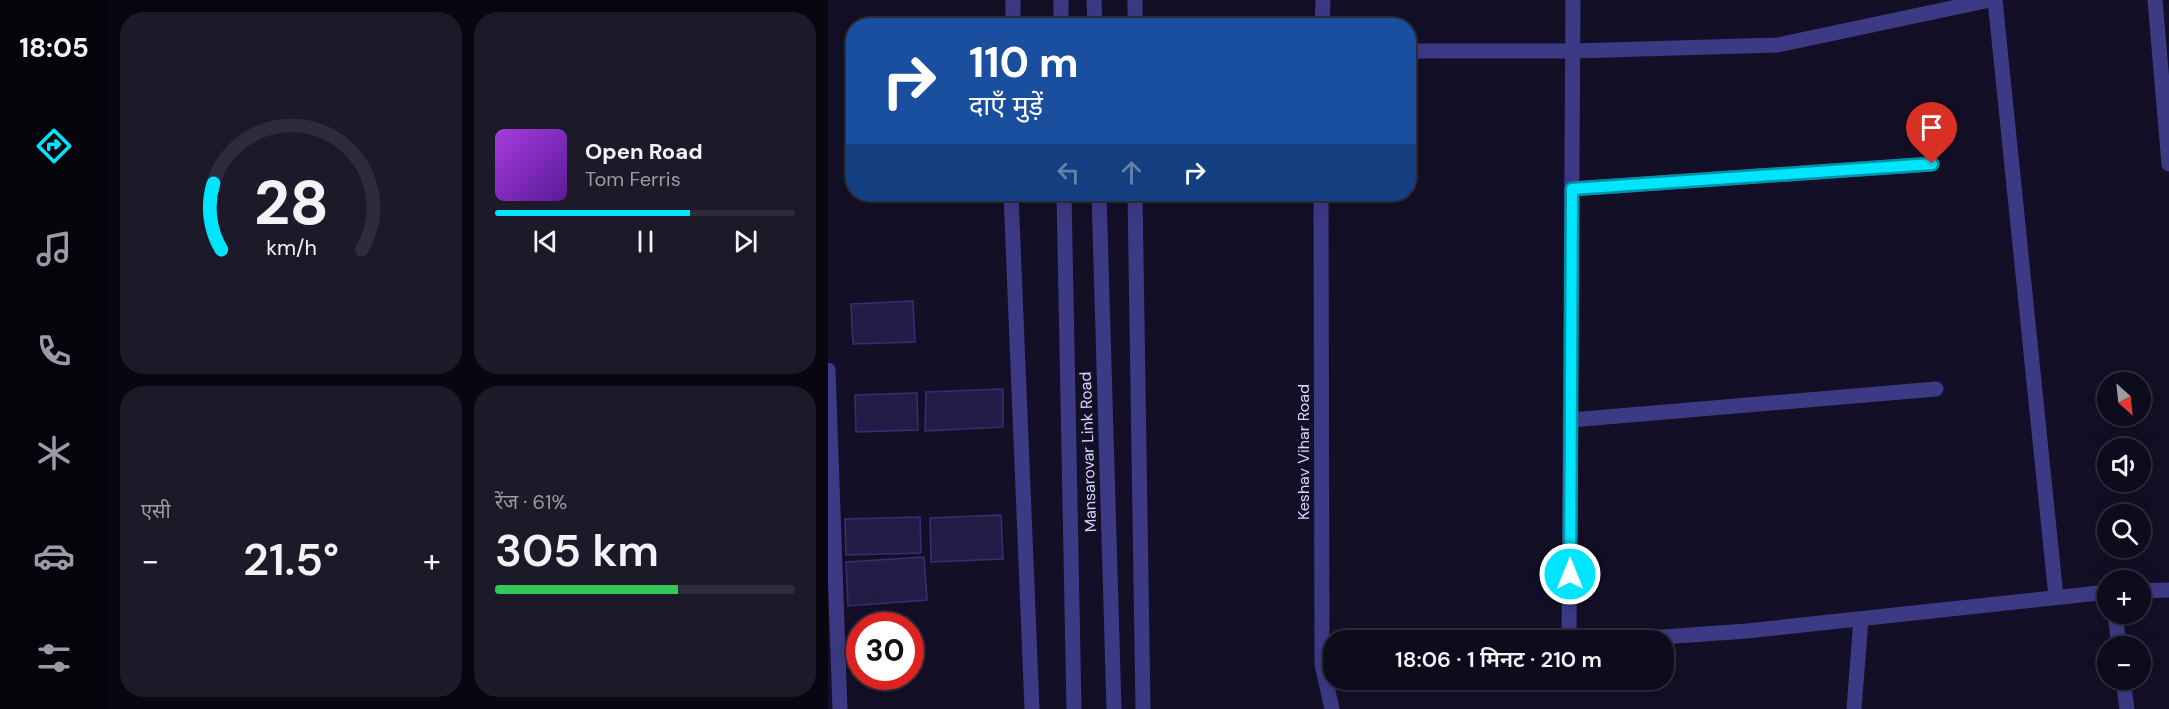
<!DOCTYPE html>
<html lang="hi">
<head>
<meta charset="utf-8">
<style>
  :root { --surface:#0e0b1c; --page:#1c1929; --text:#f1f3f6; --muted:#9b9ba3; --line:#2e2b3b; --accent:#00e5ff }
  body { margin:0; font-family:"DM Sans","Noto Sans Devanagari",sans-serif; background:var(--page); color:var(--text); height:100vh; display:flex; flex-direction:column; font-size:22px; white-space:nowrap }
  * { box-sizing:border-box; margin:0 }
  p { font-size:20px; color:var(--muted) }
  .icon { flex:none; width:33px; height:33px; fill:none; stroke:currentColor; stroke-width:2; stroke-linecap:round; stroke-linejoin:round }
  .map { position:relative; flex:1; overflow:hidden }
  .panel { display:flex; flex-direction:column; gap:12px; padding:12px; background:#08060f; width:720px }
  .panel>* { flex:none }
  .guide { position:absolute; left:18px; top:18px; width:570px; height:183px; border-radius:24px; box-shadow:0 6px 24px #0002,0 0 0 2px var(--line); background:#1a4fa0; color:#fff; overflow:hidden }
  .needle { width:39px; rotate:153deg }
  .fabs { position:absolute; left:1269px; top:372px; display:grid; gap:12px }
  .fabs a { display:grid; place-items:center; width:54px; height:54px; border-radius:50%; background:var(--surface); box-shadow:0 6px 24px #0002,0 0 0 2px var(--line); font-size:30px }
  .speed { position:absolute; left:18px; top:612px; display:flex; gap:12px; font-size:30px; font-weight:700; text-align:center }
  .speed>* { display:grid; place-content:center; width:78px; height:78px; border-radius:50%; background:var(--surface); box-shadow:0 6px 24px #0002,0 0 0 2px var(--line); line-height:1 }
  .speed .limit { border:9px solid #d22; background:#fff; color:#111 }
  .pin { position:absolute; display:grid; place-items:center; width:51px; height:51px; color:#fff; margin:-62px -26px; border-radius:50% 50% 50% 0; rotate:-45deg; box-shadow:0 0 6px #0007 }
  .pin .icon { rotate:45deg }
  .me { position:absolute; width:66px; margin:-33px; rotate:0deg; stroke-linejoin:round; filter:drop-shadow(0 0 4px #0008) }
  .turn { display:flex; align-items:center; gap:21px; height:126px; padding:0 24px; font-size:27px }
  .turn .icon { width:78px; height:78px; stroke-width:2.5 }
  .turn b { display:block; font-size:42px; line-height:51px }
  .lanes { display:flex; align-items:center; height:57px; padding:0 24px; background:#0003; justify-content:center; gap:30px; direction:ltr }
  .lanes .off { opacity:.35 }
  .big { font-size:45px; font-weight:600; line-height:1.1 }
  .panel .tile { flex:1; display:flex; flex-direction:column; justify-content:center; gap:9px; min-width:0; padding:0 21px; border-radius:24px; background:var(--page) }
  .panel .dial { align-items:center; gap:0 }
  .dial svg { height:156px; overflow:visible; fill:none; stroke:var(--line); stroke-width:7; stroke-linecap:round; text-anchor:middle }
  .dial text { fill:var(--text); stroke:none }
  .song { display:flex; align-items:center; gap:18px }
  .cover { width:72px; height:72px; border-radius:9px; background:linear-gradient(135deg,hsl(280 70% 55%),hsl(270 70% 35%)) }
  .played { height:6px; border-radius:3px; background:linear-gradient(90deg,var(--accent) 65%,var(--line) 65%) }
  .keys { display:flex; justify-content:space-around; direction:ltr }
  .heat { display:flex; justify-content:space-between; align-items:center; font-size:33px; direction:ltr }
  .charge { height:9px; border-radius:4px; background:linear-gradient(90deg,#34c759 61%,var(--line) 0) }
  .panel .tiles { flex:1; display:grid; gap:12px; grid-template-columns:repeat(2,1fr) }
  .trip { position:absolute; left:495px; top:630px; width:351px; height:60px; border-radius:24px; background:var(--surface); box-shadow:0 6px 24px #0002,0 0 0 2px var(--line); font-weight:600; line-height:60px; text-align:center }
  main { display:flex; flex:1; min-height:0 }
  .tabs { display:flex; flex-direction:column; width:108px; justify-content:space-around; align-items:center; background:#06040b; color:var(--muted) }
  .tabs .icon { width:42px; height:42px }
  .tabs .on { color:var(--accent) }
  .tabs b { font-size:27px; color:var(--text) }
  .map>svg:first-child { display:block }
  .building { fill:#241b47; stroke:#3b2d73; stroke-width:1.5 }
  .lines { fill:none; stroke-linecap:round; stroke-linejoin:round }
  .minor { stroke:#3d3a85; stroke-width:15 }
  .route-casing { stroke:#0095a6; stroke-width:15 }
  .route { stroke:#00e5ff; stroke-width:10 }
  .labels { text-anchor:middle; dominant-baseline:central; stroke-width:6; stroke-linejoin:round; paint-order:stroke }
  .street-label { font-size:16px; fill:#d9d4ff; stroke:#130f26 }
</style>
</head>
<body>
<main>
<nav class="tabs">
<b>18:05</b>
<svg class="icon on" aria-label="directions" viewBox="0 0 24 24"><path d="M12 3l9 9-9 9-9-9zM9 14v-3h6M13 9l2 2-2 2"/></svg>
<svg class="icon" aria-label="music" viewBox="0 0 24 24"><path d="M9 18V5l10-2v13"/><circle cx="6" cy="18" r="3"/><circle cx="16" cy="16" r="3"/></svg>
<svg class="icon" aria-label="phone" viewBox="0 0 24 24"><path d="M5 4h4l2 5-3 2q2 4 5 5l2-3 5 2v4C11 20 4 13 5 4z"/></svg>
<svg class="icon" aria-label="climate" viewBox="0 0 24 24"><path d="M12 3v18M4 7l16 10M4 17L20 7"/></svg>
<svg class="icon" aria-label="car" viewBox="0 0 24 24"><path d="M5 17H2v-5l4-1 3-4h7l3 4 3 1v5h-3M9 17h6M6 11h13"/><circle cx="7" cy="17" r="2"/><circle cx="17" cy="17" r="2"/></svg>
<svg class="icon" aria-label="filters" viewBox="0 0 24 24"><path d="M4 7h16M4 17h16"/><circle cx="9" cy="7" r="2"/><circle cx="15" cy="17" r="2"/></svg>
</nav>
<section class="panel">
<div class="tiles">
<div class="tile dial"><svg viewBox="0 0 100 80">
<path d="M14 69A42 42 0 1 1 86 69"/>
<path d="M14 69A42 42 0 0 1 10 35" stroke="#00e5ff"/>
<text x="50" y="56" font-size="32" font-weight="700">28</text>
<text x="50" y="72" font-size="11">km/h</text>
</svg></div>
<div class="tile">
<div class="song"><i class="cover"></i><div><b>Open Road</b><p>Tom Ferris</p></div></div>
<div class="played"></div>
<div class="keys"><svg class="icon" aria-label="previous" viewBox="0 0 24 24"><path d="M18 5L8 12l10 7zM5 5v14"/></svg><svg class="icon" aria-label="pause" viewBox="0 0 24 24"><path d="M8 5v14M16 5v14"/></svg><svg class="icon" aria-label="next" viewBox="0 0 24 24"><path d="M6 5l10 7-10 7zM19 5v14"/></svg></div>
</div>
<div class="tile"><p>एसी</p>
<div class="heat"><a>−</a><b class="big">21.5°</b><a>+</a></div>
</div>
<div class="tile"><p>रेंज · 61%</p><b class="big">305 km</b><div class="charge"></div></div>
</div>
</section>
<div class="map">
<svg width="1341" height="709" viewBox="0 0 1341 709">
  <rect width="100%" height="100%" fill="#130f26"/>
  <g class="building">
    <path d="M 85,301 L 87,342 L 25,344 L 23,304 Z"/>
    <path d="M 175,389 L 175,427 L 97,431 L 98,392 Z"/>
    <path d="M 89,393 L 90,430 L 28,432 L 27,395 Z"/>
    <path d="M 173,515 L 175,559 L 103,562 L 102,518 Z"/>
    <path d="M 92,517 L 93,553 L 18,555 L 17,519 Z"/>
    <path d="M 96,557 L 99,600 L 20,606 L 18,562 Z"/>
  </g>
  <g class="lines">
    <g class="minor">
      <path d="M 233,0 L 233,26"/>
      <path d="M 266,0 L 267,26"/>
      <path d="M 307,0 L 307,26"/>
      <path d="M 1167,0 L 1228,597"/>
      <path d="M 1327,0 L 1341,164"/>
      <path d="M 185,26 L 185,0"/>
      <path d="M 494,26 L 495,0"/>
      <path d="M 580,51 L 745,51 L 950,45 L 1162,0"/>
      <path d="M 744,189 L 1104,164"/>
      <path d="M 183,194 L 204,709"/>
      <path d="M 236,194 L 246,709"/>
      <path d="M 271,194 L 286,709"/>
      <path d="M 307,194 L 315,709"/>
      <path d="M 493,194 L 494,664 L 504,709"/>
      <path d="M 0,370 L 12,709"/>
      <path d="M 743,420 L 1108,389"/>
      <path d="M 1312,591 L 1341,590"/>
      <path d="M 1287,614 L 1291,646"/>
      <path d="M 741,640 L 745,0"/>
      <path d="M 791,640 L 919,631 L 1280,592"/>
      <path d="M 1295,680 L 1299,709"/>
      <path d="M 1026,709 L 1033,619"/>
    </g>
  </g>
  <g class="lines">
    <g class="route-casing">
      <path id="route" d="M 742,574 L 744,189 L 1104,164"/>
    </g>
    <use href="#route" class="route"/>
  </g>
  <g class="labels">
    <g class="street-label">
      <text transform="translate(260 452) rotate(-92)">Mansarovar Link Road</text>
      <text transform="translate(475 452) rotate(-90)">Keshav Vihar Road</text>
    </g>
  </g>
</svg>
<div class="fabs">
<a><svg class="needle" viewBox="-14 -14 28 28"><path d="M0-13l5 13h-10z" fill="#e53935"/><path d="M0 13l5-13h-10z" fill="#9b9ba3"/></svg></a>
<a><svg class="icon" aria-label="sound" viewBox="0 0 24 24"><path d="M4 9h4l5-4v14l-5-4H4zM17 9q2 3 0 6"/></svg></a>
<a><svg class="icon" aria-label="search" viewBox="0 0 24 24"><circle cx="10" cy="10" r="6"/><path d="M15 15l6 6"/></svg></a>
<a>+</a>
<a>−</a>
</div>
<div class="speed"><div class="limit">30</div></div>
<div class="pin" style="left:1104px;top:164px;background:#d93025"><svg class="icon" aria-label="arrive" viewBox="0 0 24 24"><path d="M6 21V4h12l-3 4 3 4H6"/></svg></div>
<svg class="me" style="left:742px;top:574px" viewBox="-20 -20 40 40"><circle r="17" fill="#00e5ff" stroke="#fff" stroke-width="3"/><path d="M0-11L8 9 0 5-8 9z" fill="#fff"/></svg>
<div class="trip">18:06 · 1 मिनट · 210 m</div>
<div class="guide">
<div class="turn"><svg class="icon" aria-label="right" viewBox="0 0 24 24"><path d="M7 20v-9h11M14 6l5 5-5 5"/></svg><div><b>110 m</b>दाएँ मुड़ें</div></div>
<div class="lanes"><svg class="icon off" aria-label="left" viewBox="0 0 24 24"><path d="M17 20v-9H6M10 6l-5 5 5 5"/></svg><svg class="icon off" aria-label="ahead" viewBox="0 0 24 24"><path d="M12 20V5M6 11l6-6 6 6"/></svg><svg class="icon" aria-label="right" viewBox="0 0 24 24"><path d="M7 20v-9h11M14 6l5 5-5 5"/></svg></div>
</div>
</div>
</main>
</body>
</html>
